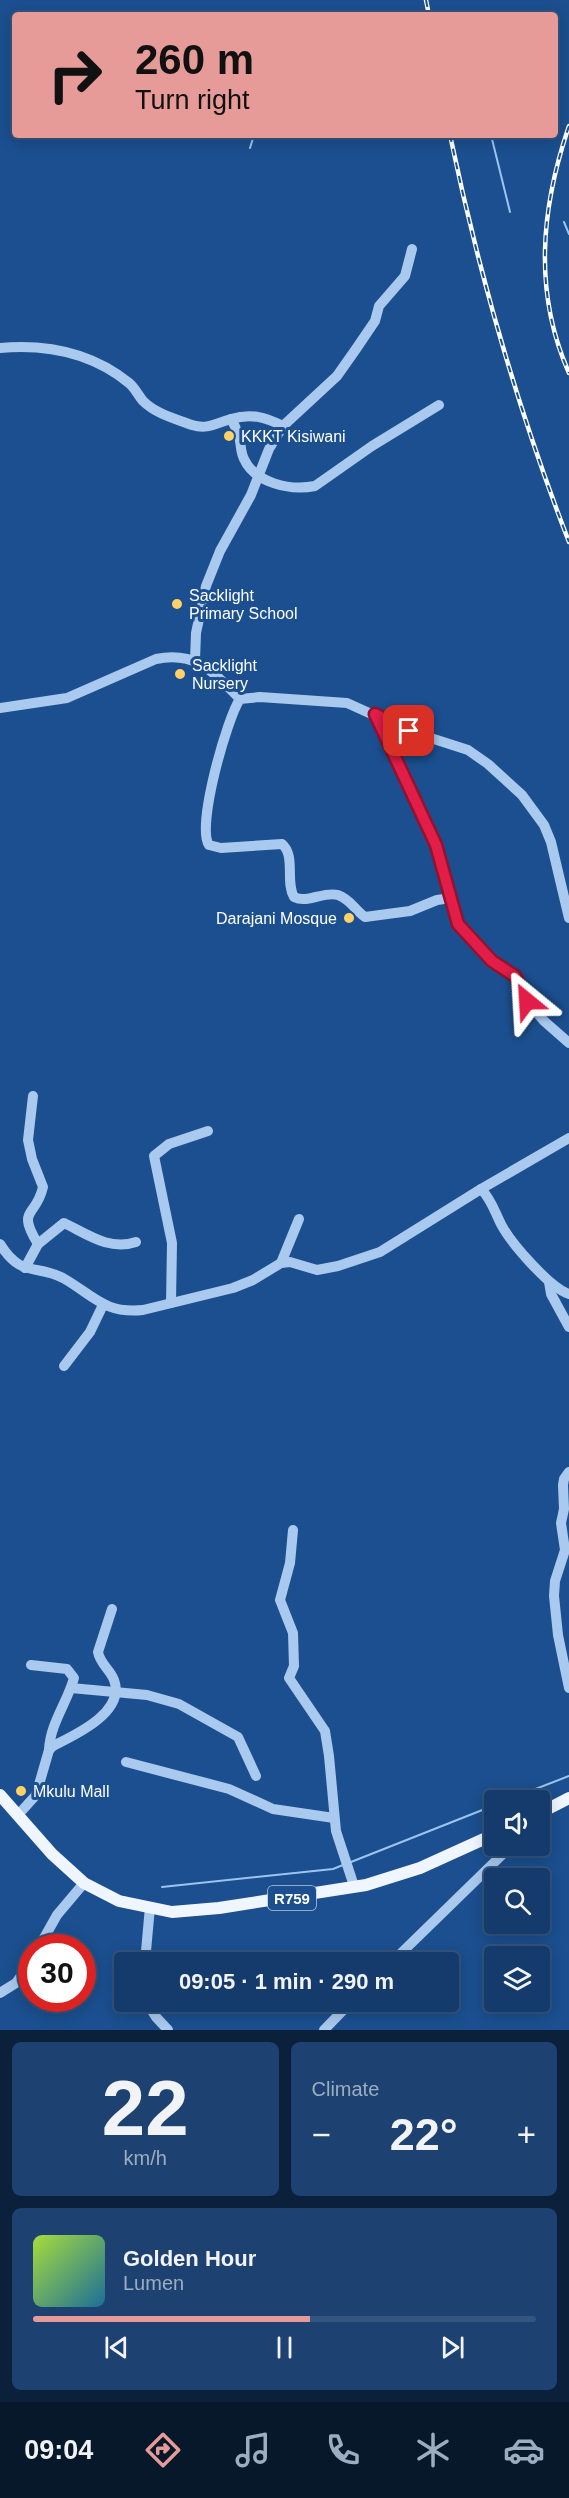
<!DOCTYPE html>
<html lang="en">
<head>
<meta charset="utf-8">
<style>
  :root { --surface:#143b6b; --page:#1d4271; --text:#f1f3f6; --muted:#9dadc1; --line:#33557e; --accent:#e69b98 }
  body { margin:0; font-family:Arial,sans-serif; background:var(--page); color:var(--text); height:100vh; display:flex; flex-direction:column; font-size:22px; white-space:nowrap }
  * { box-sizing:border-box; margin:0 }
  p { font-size:20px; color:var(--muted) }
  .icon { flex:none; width:33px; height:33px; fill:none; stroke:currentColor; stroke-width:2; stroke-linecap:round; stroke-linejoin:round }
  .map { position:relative; height:2030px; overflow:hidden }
  .panel { display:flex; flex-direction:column; gap:12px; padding:12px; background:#0b203b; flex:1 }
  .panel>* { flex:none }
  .top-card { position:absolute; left:12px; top:12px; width:546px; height:126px; border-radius:6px; box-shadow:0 3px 15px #0003,0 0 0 2px var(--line); background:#e69b98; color:#111; overflow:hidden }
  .controls { position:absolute; left:484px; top:1790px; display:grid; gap:12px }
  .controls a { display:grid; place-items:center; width:66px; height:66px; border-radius:6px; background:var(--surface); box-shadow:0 3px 15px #0003,0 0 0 2px var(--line); font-size:30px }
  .speed { position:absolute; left:18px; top:1934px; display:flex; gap:12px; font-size:30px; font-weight:700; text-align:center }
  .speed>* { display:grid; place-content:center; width:78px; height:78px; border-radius:50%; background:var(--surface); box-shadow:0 3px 15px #0003,0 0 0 2px var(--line); line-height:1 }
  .speed .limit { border:9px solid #d22; background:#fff; color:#111 }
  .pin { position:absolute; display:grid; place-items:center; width:51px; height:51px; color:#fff; margin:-26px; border-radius:12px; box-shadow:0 3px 9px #0006 }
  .me { position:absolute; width:66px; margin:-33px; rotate:333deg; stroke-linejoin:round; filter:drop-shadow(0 0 4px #0008) }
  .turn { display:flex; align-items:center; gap:21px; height:126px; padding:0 24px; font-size:27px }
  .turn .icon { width:78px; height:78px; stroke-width:2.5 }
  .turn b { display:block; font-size:42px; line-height:51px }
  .big { font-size:45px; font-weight:700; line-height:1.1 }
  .panel .tile { flex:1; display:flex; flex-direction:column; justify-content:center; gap:9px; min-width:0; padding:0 21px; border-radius:9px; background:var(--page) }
  .panel .dial { align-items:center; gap:0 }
  .dial b { font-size:78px; line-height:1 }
  .song { display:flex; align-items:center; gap:18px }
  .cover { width:72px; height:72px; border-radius:9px; background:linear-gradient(135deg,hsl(80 70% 55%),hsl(200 70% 35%)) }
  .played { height:6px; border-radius:3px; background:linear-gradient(90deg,var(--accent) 55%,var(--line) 55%) }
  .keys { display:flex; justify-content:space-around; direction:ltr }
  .heat { display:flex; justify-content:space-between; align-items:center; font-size:33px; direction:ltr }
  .panel .tiles { flex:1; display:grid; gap:12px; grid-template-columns:1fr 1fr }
  .tile:last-child { grid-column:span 2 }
  .trip { position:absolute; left:114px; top:1952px; width:345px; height:60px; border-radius:6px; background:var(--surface); box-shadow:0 3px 15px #0003,0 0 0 2px var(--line); font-weight:700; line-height:60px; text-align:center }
  .tabs { display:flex; height:96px; justify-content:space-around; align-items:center; background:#08182b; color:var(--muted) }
  .tabs .icon { width:42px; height:42px }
  .tabs .on { color:var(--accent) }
  .tabs b { font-size:27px; color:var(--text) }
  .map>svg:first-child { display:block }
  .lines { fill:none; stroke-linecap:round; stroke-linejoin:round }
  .stream { stroke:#9cc4f0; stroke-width:2 }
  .minor { stroke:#a9c9ee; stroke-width:10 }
  .major { stroke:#f0f6ff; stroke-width:12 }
  .rail-casing { stroke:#fff; stroke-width:4.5 }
  .rail { stroke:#1b4f8f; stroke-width:2; stroke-dasharray:7; stroke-linecap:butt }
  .route-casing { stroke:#92132f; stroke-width:15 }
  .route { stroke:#e11d48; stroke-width:10 }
  .poi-dot { fill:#ffd166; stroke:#1b4f8f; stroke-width:2 }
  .labels { text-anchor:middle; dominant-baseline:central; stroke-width:6; stroke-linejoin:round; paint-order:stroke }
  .shield { fill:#1b4f8f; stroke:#bbcadd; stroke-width:1.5 }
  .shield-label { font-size:15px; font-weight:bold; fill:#fff }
  .poi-label { font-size:16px; fill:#fff; stroke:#1b4f8f; text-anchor:start }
</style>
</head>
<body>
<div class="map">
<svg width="569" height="2030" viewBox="0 0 569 2030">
  <rect width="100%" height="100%" fill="#1b4f8f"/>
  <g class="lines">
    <g class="stream">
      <path d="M 491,135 L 510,212"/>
      <path d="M 250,148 L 254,135"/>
      <path d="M 564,222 L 569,234"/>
      <path d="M 507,1800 L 569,1776"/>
      <path d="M 351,1862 L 495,1805"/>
      <path d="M 162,1887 L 333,1869 L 343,1865"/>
    </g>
    <g class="minor">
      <path d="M 0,348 C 46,344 92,353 129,383 C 135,388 138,395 143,401 C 156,414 176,419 192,425 C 208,430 216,423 231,419 C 251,413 265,417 283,426"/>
      <path d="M 231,419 C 235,426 239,433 240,441 C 241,447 241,453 244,459 C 255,483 290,491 315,486 L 372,446 L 439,405"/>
      <path d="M 195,660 L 196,633 L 206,586 L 220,551 L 251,495 L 269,449 L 283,426 L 337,376 L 356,349 L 375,321 L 379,306 L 405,276 L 412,249"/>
      <path d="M 0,708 L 67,698 L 156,659 C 197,651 213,672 240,699"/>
      <path d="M 375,715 L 440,855 L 458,924 L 492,961 L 515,976 L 527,1001 L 544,1021 L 569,1043"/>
      <path d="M 451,898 L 437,900 L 410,911 L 365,917 C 355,910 350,899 338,895 C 323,891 308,904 294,897 C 285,882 296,856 282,844 L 221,848 L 209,845 C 196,827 227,718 240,699 L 260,697 L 347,703 L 409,731 L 468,750 L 488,764 L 522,795 L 544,825 L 551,842 L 569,918"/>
      <path d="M 33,1096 L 28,1140 L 32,1159 L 43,1187 C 36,1218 16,1208 38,1244"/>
      <path d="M 481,1189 C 492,1200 495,1213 502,1226 C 512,1244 550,1288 569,1294"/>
      <path d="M 0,1244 C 21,1278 36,1264 63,1278 C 93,1295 104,1314 143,1310 L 233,1288 L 253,1280 L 281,1263 L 290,1262 L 317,1270 L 338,1266 L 380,1252 L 481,1189 L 569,1138"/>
      <path d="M 281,1263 L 299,1219"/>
      <path d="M 25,1268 L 38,1244 L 64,1223 C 87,1234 109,1251 136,1242"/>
      <path d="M 549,1282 L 551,1294 L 569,1327"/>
      <path d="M 171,1303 L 172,1243 L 154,1156 L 169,1144 L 208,1131"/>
      <path d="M 64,1366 L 90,1332 L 103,1305"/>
      <path d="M 569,1472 L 564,1479 L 563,1485 L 564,1509 L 561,1523 L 565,1550 L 555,1581 L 554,1596 L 558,1635 L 569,1688"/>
      <path d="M 293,1530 L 290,1563 L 280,1600 L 293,1633 L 294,1666 L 289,1678 L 325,1731 L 329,1756 L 336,1831 L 354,1886"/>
      <path d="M 31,1665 L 67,1669 L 74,1678 C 67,1703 50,1724 49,1750"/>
      <path d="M 71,1688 L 147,1695 L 179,1704 L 238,1737 L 256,1776"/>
      <path d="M 126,1762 L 229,1789 L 273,1809 L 334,1818"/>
      <path d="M 18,1815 L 36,1795 L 49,1750 L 53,1746 C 75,1735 126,1712 114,1680 C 110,1669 100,1664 98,1652 L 112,1609"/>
      <path d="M 39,1947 L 57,1915 L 84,1883"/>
      <path d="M 145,1962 L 150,1907"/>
      <path d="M 392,1962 L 512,1845"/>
      <path d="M 0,1993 L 16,1983 L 32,1961"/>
      <path d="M 146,2001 L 156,2017 L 168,2030"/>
      <path d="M 324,2030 L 352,2001"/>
    </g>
    <g class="major">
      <path d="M 0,1795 L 52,1854 L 84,1883 L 119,1901 L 172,1912 L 219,1908 L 366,1885 L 420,1868 L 495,1834"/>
      <path d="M 540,1813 L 569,1798"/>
    </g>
    <g class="rail-casing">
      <g id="rail">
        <path d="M 426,0 L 429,15"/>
        <path d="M 569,126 C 541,208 533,292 569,373"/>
        <path d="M 450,135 C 479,274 518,410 569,542"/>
      </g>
    </g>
    <use href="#rail" class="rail"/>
  </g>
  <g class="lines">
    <g class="route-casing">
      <path id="route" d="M 409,731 L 375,714 L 436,845 L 458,924 L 492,961 L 515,976 L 527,1001"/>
    </g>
    <use href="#route" class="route"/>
  </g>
  <g class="poi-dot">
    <circle cx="229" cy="436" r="6"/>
    <circle cx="177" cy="604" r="6"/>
    <circle cx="180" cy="674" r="6"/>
    <circle cx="349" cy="918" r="6"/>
    <circle cx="21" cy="1791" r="6"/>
  </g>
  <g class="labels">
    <rect class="shield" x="268" y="1886" width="48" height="24" rx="4.5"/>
    <g class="shield-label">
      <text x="292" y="1898">R759</text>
    </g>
    <g class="poi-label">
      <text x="241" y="436">KKKT Kisiwani</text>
      <text x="189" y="595">Sacklight<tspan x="189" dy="18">Primary School</tspan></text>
      <text x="192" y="665">Sacklight<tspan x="192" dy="18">Nursery</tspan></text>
      <text x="337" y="918" text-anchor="end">Darajani Mosque</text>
      <text x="33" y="1791">Mkulu Mall</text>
    </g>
  </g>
</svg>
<div class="controls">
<a><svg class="icon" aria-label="sound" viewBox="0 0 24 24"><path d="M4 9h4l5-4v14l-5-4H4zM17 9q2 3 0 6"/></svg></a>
<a><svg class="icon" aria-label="search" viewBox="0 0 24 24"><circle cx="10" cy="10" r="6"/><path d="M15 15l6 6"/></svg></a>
<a><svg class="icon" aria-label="layers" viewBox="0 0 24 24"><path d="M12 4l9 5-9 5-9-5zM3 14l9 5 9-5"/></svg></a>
</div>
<div class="speed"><div class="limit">30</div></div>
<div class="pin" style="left:409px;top:731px;background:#d93025"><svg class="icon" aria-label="arrive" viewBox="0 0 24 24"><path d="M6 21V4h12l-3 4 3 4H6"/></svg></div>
<svg class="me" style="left:527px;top:1001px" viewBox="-20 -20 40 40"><path d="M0-17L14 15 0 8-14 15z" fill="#e11d48" stroke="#fff" stroke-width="4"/></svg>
<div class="trip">09:05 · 1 min · 290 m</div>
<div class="top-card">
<div class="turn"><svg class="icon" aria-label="right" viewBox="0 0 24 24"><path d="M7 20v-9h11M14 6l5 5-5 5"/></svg><div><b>260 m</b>Turn right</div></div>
</div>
</div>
<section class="panel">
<div class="tiles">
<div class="tile dial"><b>22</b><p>km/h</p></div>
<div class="tile"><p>Climate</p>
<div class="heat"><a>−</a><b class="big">22°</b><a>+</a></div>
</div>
<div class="tile">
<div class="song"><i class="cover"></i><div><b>Golden Hour</b><p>Lumen</p></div></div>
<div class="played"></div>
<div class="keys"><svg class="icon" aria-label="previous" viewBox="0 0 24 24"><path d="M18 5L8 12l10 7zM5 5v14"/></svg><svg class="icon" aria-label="pause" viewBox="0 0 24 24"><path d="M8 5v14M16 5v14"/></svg><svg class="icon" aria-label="next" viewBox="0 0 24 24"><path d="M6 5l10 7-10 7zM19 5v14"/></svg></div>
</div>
</div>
</section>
<nav class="tabs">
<b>09:04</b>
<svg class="icon on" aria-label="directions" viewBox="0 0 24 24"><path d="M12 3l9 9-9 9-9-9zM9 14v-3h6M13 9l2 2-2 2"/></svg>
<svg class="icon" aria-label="music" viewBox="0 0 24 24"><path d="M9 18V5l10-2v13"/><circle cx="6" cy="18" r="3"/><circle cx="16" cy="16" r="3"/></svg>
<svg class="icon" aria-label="phone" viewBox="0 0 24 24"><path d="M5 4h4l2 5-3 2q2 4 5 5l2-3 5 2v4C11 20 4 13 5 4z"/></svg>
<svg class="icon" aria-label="climate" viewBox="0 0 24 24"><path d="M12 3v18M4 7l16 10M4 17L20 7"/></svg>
<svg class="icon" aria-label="car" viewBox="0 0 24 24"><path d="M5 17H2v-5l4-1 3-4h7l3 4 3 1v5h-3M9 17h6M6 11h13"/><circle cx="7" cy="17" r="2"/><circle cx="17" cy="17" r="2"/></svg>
</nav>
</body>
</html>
